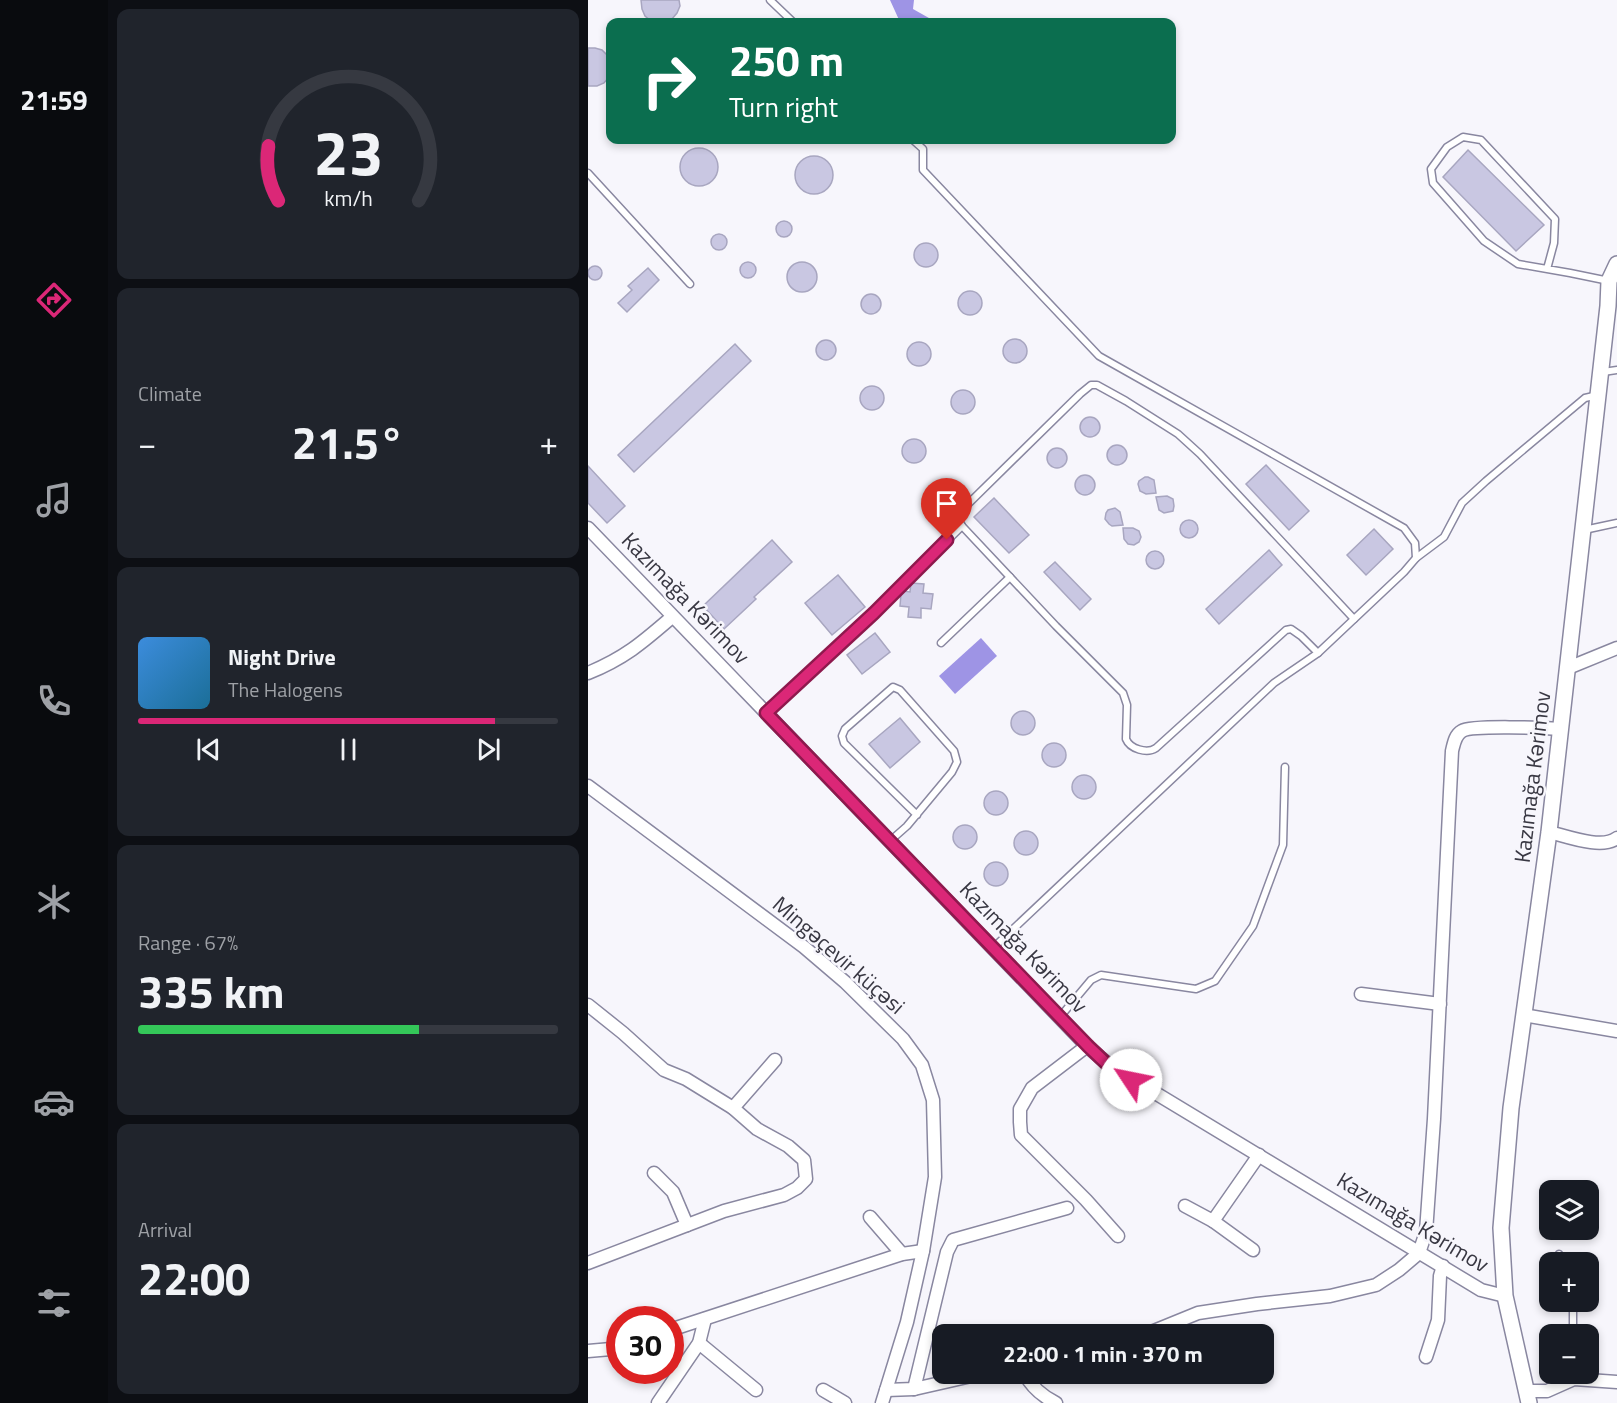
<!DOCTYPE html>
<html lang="en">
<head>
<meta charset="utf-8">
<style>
  :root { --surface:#171b24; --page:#20242c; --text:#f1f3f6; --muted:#9ea1a6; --line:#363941; --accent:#db2777 }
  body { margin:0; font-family:"Titillium Web",sans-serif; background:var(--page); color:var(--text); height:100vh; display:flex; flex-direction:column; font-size:22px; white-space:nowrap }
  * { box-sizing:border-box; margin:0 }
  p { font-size:20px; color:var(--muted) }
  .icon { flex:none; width:33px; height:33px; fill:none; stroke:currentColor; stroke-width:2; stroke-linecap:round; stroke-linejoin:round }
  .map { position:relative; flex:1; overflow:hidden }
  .sheet { display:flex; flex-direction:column; gap:9px; padding:9px; background:#0d0f14; width:480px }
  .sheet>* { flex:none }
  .banner { position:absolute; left:18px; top:18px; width:570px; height:126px; border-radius:12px; box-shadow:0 3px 9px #0003; background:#0b6e4f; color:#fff; overflow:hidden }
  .controls { position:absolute; left:951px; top:1180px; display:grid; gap:12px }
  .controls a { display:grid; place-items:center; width:60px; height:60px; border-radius:12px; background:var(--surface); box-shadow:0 3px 9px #0003; font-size:30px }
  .speed { position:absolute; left:18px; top:1306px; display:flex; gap:12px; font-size:30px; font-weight:700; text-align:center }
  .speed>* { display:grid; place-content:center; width:78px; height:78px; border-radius:50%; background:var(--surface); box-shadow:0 3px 9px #0003; line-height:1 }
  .speed .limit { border:9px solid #d22; background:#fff; color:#111 }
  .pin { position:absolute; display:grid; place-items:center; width:51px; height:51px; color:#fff; margin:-62px -26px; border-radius:50% 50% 50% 0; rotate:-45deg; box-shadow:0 0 6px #0007 }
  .pin .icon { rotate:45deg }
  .me { position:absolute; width:66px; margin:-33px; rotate:304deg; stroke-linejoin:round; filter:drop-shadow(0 0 4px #0008) }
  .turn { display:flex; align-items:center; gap:21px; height:126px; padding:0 24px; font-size:27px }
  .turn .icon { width:78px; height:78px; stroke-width:2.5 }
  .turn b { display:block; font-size:42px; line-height:51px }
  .big { font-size:45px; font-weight:700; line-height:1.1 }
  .sheet .tile { flex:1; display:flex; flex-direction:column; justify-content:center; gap:9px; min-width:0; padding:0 21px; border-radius:12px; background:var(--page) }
  .sheet .dial { align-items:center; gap:0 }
  .dial svg { height:156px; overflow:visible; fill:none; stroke:var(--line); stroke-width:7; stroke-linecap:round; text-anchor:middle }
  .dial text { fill:var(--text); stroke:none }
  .song { display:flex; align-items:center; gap:18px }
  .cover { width:72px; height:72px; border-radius:9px; background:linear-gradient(135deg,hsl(210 70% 55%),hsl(200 70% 35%)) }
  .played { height:6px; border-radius:3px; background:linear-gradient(90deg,var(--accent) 85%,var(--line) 85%) }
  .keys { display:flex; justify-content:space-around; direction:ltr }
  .heat { display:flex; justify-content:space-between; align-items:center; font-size:33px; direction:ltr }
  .charge { height:9px; border-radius:4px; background:linear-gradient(90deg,#34c759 67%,var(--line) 0) }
  .trip { position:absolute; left:344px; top:1324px; width:342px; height:60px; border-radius:12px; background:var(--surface); box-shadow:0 3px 9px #0003; font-weight:700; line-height:60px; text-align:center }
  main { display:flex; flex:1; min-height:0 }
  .tab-bar { display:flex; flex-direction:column; width:108px; justify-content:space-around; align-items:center; background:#090b0e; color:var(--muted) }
  .tab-bar .icon { width:42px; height:42px }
  .tab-bar .on { color:var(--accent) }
  .tab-bar b { font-size:27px; color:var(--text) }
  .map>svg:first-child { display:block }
  .water { fill:#9e94e5 }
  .building { fill:#c9c7e2; stroke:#a8a6c0; stroke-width:1.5 }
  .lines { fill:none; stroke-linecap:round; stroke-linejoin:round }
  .service-casing { stroke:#8987a0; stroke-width:9 }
  .minor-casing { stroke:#8987a0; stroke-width:15 }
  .tertiary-casing { stroke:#8987a0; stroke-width:18 }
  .service { stroke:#fff; stroke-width:6 }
  .minor { stroke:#fff; stroke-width:12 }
  .tertiary { stroke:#fff; stroke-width:15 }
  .route-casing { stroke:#8e194d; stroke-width:15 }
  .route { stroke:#db2777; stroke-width:10 }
  .labels { text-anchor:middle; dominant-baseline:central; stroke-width:5; stroke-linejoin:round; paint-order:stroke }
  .street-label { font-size:22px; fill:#393843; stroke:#f7f6fc }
</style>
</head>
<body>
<main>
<nav class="tab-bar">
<b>21:59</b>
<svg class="icon on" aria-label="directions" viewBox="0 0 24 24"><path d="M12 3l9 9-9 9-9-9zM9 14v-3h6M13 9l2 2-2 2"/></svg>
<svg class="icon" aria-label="music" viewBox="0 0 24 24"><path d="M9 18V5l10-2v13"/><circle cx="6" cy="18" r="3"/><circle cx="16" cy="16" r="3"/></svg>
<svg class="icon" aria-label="phone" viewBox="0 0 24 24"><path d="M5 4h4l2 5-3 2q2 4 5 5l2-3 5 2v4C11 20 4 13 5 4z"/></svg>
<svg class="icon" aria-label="climate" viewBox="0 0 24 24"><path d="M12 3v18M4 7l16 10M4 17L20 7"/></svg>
<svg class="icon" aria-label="car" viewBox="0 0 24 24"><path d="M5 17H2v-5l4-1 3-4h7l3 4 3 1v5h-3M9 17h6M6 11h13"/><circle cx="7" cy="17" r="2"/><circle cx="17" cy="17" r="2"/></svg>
<svg class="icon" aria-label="filters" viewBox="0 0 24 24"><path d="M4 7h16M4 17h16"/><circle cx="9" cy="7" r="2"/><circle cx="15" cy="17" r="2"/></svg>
</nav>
<section class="sheet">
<div class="tile dial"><svg viewBox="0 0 100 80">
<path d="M14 69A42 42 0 1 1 86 69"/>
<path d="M14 69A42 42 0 0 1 9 41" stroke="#db2777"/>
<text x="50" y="56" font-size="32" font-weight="700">23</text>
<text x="50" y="72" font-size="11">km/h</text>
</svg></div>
<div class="tile"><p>Climate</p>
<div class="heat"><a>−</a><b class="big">21.5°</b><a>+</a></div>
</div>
<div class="tile">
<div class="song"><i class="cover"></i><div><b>Night Drive</b><p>The Halogens</p></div></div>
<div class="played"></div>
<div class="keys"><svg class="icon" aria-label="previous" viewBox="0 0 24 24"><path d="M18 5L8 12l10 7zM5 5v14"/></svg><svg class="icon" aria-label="pause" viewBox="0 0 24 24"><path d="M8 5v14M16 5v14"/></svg><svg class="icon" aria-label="next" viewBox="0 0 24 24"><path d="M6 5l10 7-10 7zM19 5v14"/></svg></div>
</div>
<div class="tile"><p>Range · 67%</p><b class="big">335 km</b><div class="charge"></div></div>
<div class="tile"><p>Arrival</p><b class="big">22:00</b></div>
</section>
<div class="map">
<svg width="1029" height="1403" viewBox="0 0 1029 1403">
  <rect width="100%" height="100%" fill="#f7f6fc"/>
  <g class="water">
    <path d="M 302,0 L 326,0 L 325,9 L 348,22 L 312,22 Z"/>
    <path d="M 393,638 L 409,656 L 367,694 L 351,676 Z"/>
  </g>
  <g class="building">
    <path d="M 53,0 L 91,0 L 92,6 L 89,13 L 84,19 L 78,22 L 69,22 L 63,21 L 57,16 L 54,9 Z"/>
    <path d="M 0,48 L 7,48 L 14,50 L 19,55 L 22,62 L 22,72 L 21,77 L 16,83 L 9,86 L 0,86 Z"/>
    <circle cx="111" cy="167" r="19"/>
    <path d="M 880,150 L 956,225 L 928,251 L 855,177 Z"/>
    <circle cx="226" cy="175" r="19"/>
    <circle cx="196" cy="229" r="8"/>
    <circle cx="131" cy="242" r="8"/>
    <circle cx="338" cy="255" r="12"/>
    <circle cx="160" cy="270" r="8"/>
    <circle cx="214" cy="277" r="15"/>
    <circle cx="7" cy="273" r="7"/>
    <path d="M 60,268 L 71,280 L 39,312 L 30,303 L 44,290 L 40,286 Z"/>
    <circle cx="382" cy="303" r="12"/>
    <circle cx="283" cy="304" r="10"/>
    <circle cx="427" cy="351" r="12"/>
    <circle cx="238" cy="350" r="10"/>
    <circle cx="331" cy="354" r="12"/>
    <path d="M 147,344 L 163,361 L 46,472 L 30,455 Z"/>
    <circle cx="284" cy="398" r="12"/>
    <circle cx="375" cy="402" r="12"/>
    <circle cx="502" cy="427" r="10"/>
    <circle cx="326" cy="451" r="12"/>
    <circle cx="529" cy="455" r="10"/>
    <circle cx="469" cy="458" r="10"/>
    <path d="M 678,465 L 721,511 L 701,530 L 658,484 Z"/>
    <path d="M 0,466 L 37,506 L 19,523 L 0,503 Z"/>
    <circle cx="497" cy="485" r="10"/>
    <path d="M 557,477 L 560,477 L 566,480 L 568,493 L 558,494 L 552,491 L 550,484 L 551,481 Z"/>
    <path d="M 579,496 L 585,499 L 586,506 L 585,511 L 576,513 L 571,510 L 568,497 Z"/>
    <path d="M 406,498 L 441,535 L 421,553 L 386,517 Z"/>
    <path d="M 527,508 L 532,512 L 535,525 L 524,526 L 521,524 L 517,519 L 518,513 L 520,510 Z"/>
    <circle cx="601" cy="529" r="9"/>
    <path d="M 535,528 L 545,528 L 551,531 L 553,537 L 551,542 L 546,545 L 540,544 L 536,539 Z"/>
    <path d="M 786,529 L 805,549 L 778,575 L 759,555 Z"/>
    <path d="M 184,540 L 204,562 L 166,597 L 168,599 L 136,629 L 115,606 Z"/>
    <path d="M 681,550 L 694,565 L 631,624 L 618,609 Z"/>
    <circle cx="567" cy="560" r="9"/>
    <path d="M 467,562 L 503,599 L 492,610 L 456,572 Z"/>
    <path d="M 250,575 L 277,607 L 244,635 L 217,603 Z"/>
    <path d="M 323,583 L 336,584 L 335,593 L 345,594 L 343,609 L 333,608 L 333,618 L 320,617 L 321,607 L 312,606 L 313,594 L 315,591 L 322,592 Z"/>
    <path d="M 287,633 L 302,652 L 274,674 L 259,655 Z"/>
    <circle cx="435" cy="723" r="12"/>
    <path d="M 312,718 L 332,742 L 302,768 L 281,744 Z"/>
    <circle cx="466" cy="755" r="12"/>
    <circle cx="496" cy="787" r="12"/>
    <circle cx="408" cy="803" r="12"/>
    <circle cx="377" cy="837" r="12"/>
    <circle cx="438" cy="843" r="12"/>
    <circle cx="408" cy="874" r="12"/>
  </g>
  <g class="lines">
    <g class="service-casing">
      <g id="service">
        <path d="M 182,0 L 205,22"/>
        <path d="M 325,140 L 335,149 L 335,170 L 511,356 L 816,528 L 827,543 L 828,558 L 816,572 L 730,653 L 686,683 L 405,948"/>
        <path d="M 0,173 L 102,284"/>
        <path d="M 959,269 L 966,243 L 967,219 L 893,140 L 875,137 L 859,147 L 843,169 L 845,183 L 896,241 L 930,264 L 982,273 L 1021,281"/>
        <path d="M 1015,372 L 1029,370"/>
        <path d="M 996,530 L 1029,523"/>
        <path d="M 828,558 L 856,537 L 874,503 L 898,481 L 997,398 L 1010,395"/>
        <path d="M 353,643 L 422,577"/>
        <path d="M 730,653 L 713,636 L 703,629 L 698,630 L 568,748 C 559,754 542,749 538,739 L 539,705 L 535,693 L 468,626 L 374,526 L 370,519 L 378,506 L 492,394 L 503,385 L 509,385 L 538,401 L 590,434 L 612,454 L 766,619"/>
        <path d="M 178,713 L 286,613 L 374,526"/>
        <path d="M 302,841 L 319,826 L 364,772 L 369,762 L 366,751 L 312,690 L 305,687 L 257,729 L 254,736 L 256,743 L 329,815"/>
        <path d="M 472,1017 L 503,980 L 513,975 L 608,989 L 627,981 L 665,926 L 695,845 L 697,767"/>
        <path d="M 971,1254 L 974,1263"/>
        <path d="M 983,1302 L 985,1310 L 985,1335"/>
      </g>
    </g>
    <g class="minor-casing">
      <g id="minor">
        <path d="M 0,528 L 499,1046 L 521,1065 L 893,1290 L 917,1296"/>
        <path d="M 980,668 L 1029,648"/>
        <path d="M 0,673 C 37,658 55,642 84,617"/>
        <path d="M 0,786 L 216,947 L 257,982 L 315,1039 L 334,1065 L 345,1100 L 347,1177 L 335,1251 L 319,1322 L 294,1403"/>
        <path d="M 961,832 C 978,836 1014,850 1029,838"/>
        <path d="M 773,994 L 852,1004"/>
        <path d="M 0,1005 L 35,1033 L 76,1070 L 98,1079 L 145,1108 L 169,1129 L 200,1146 L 216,1160 L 218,1179 L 209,1188 L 196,1195 L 136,1211 L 0,1263"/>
        <path d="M 935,1015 L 1029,1031"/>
        <path d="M 499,1046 L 444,1088 L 432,1109 L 432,1122 L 433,1135 L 498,1200 L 530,1236"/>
        <path d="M 145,1108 L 187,1060"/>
        <path d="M 66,1173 L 85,1192 L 99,1225"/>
        <path d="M 597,1206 L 625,1221 L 665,1250"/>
        <path d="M 282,1217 L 314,1254"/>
        <path d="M 625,1221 L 671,1155"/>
        <path d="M 82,1330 L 314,1254 L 335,1251"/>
        <path d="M 556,1335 L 610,1313 L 669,1304 L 742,1296 L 788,1285 L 811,1270 L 831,1253 L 838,1232 L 846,1119 L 864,751 C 866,743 867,735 874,731 C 884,725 957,728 973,729"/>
        <path d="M 111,1343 L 168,1390"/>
        <path d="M 0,1351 L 23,1349 L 32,1346"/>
        <path d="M 838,1357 L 850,1320 L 852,1276 L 855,1266"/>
        <path d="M 437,1374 C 444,1388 454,1396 468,1403"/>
        <path d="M 326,1389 L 359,1252 L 365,1240 L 479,1208"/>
        <path d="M 235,1390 L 257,1403"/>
        <path d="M 298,1390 L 326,1389 L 392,1374"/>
        <path d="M 939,1391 L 959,1391 L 986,1379 L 1029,1382"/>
        <path d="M 70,1403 L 111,1343 L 117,1319"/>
      </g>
    </g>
    <g class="tertiary-casing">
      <path id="tertiary" d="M 941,1403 L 917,1296 L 913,1228 L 923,1108 L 961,832 L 1020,306 L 1021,281 L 1029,264"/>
    </g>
    <use href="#service" class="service"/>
    <use href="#minor" class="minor"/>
    <use href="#tertiary" class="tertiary"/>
  </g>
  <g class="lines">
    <g class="route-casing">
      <path id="route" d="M 359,540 L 286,613 L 178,713 L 500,1046 L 520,1065 L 543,1080"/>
    </g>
    <use href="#route" class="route"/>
  </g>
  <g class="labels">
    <g class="street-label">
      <text transform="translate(98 598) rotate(46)">Kazımağa Kərimov</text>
      <text transform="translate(944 777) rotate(-83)">Kazımağa Kərimov</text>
      <text transform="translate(436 947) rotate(46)">Kazımağa Kərimov</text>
      <text transform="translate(251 955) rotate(41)">Mingəçevir küçəsi</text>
      <text transform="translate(825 1222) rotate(31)">Kazımağa Kərimov</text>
    </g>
  </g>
</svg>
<div class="controls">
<a><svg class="icon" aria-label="layers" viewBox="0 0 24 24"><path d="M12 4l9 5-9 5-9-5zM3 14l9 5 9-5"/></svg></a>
<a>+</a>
<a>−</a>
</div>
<div class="speed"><div class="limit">30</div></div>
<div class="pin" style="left:359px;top:540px;background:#d93025"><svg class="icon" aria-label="arrive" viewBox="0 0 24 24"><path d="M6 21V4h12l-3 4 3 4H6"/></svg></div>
<svg class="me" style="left:543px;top:1080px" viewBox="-20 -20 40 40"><circle r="19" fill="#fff"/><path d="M0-13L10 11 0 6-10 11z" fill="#db2777"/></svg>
<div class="trip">22:00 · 1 min · 370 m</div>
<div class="banner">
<div class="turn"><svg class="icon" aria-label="right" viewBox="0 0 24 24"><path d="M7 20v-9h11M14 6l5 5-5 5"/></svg><div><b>250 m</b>Turn right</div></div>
</div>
</div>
</main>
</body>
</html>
